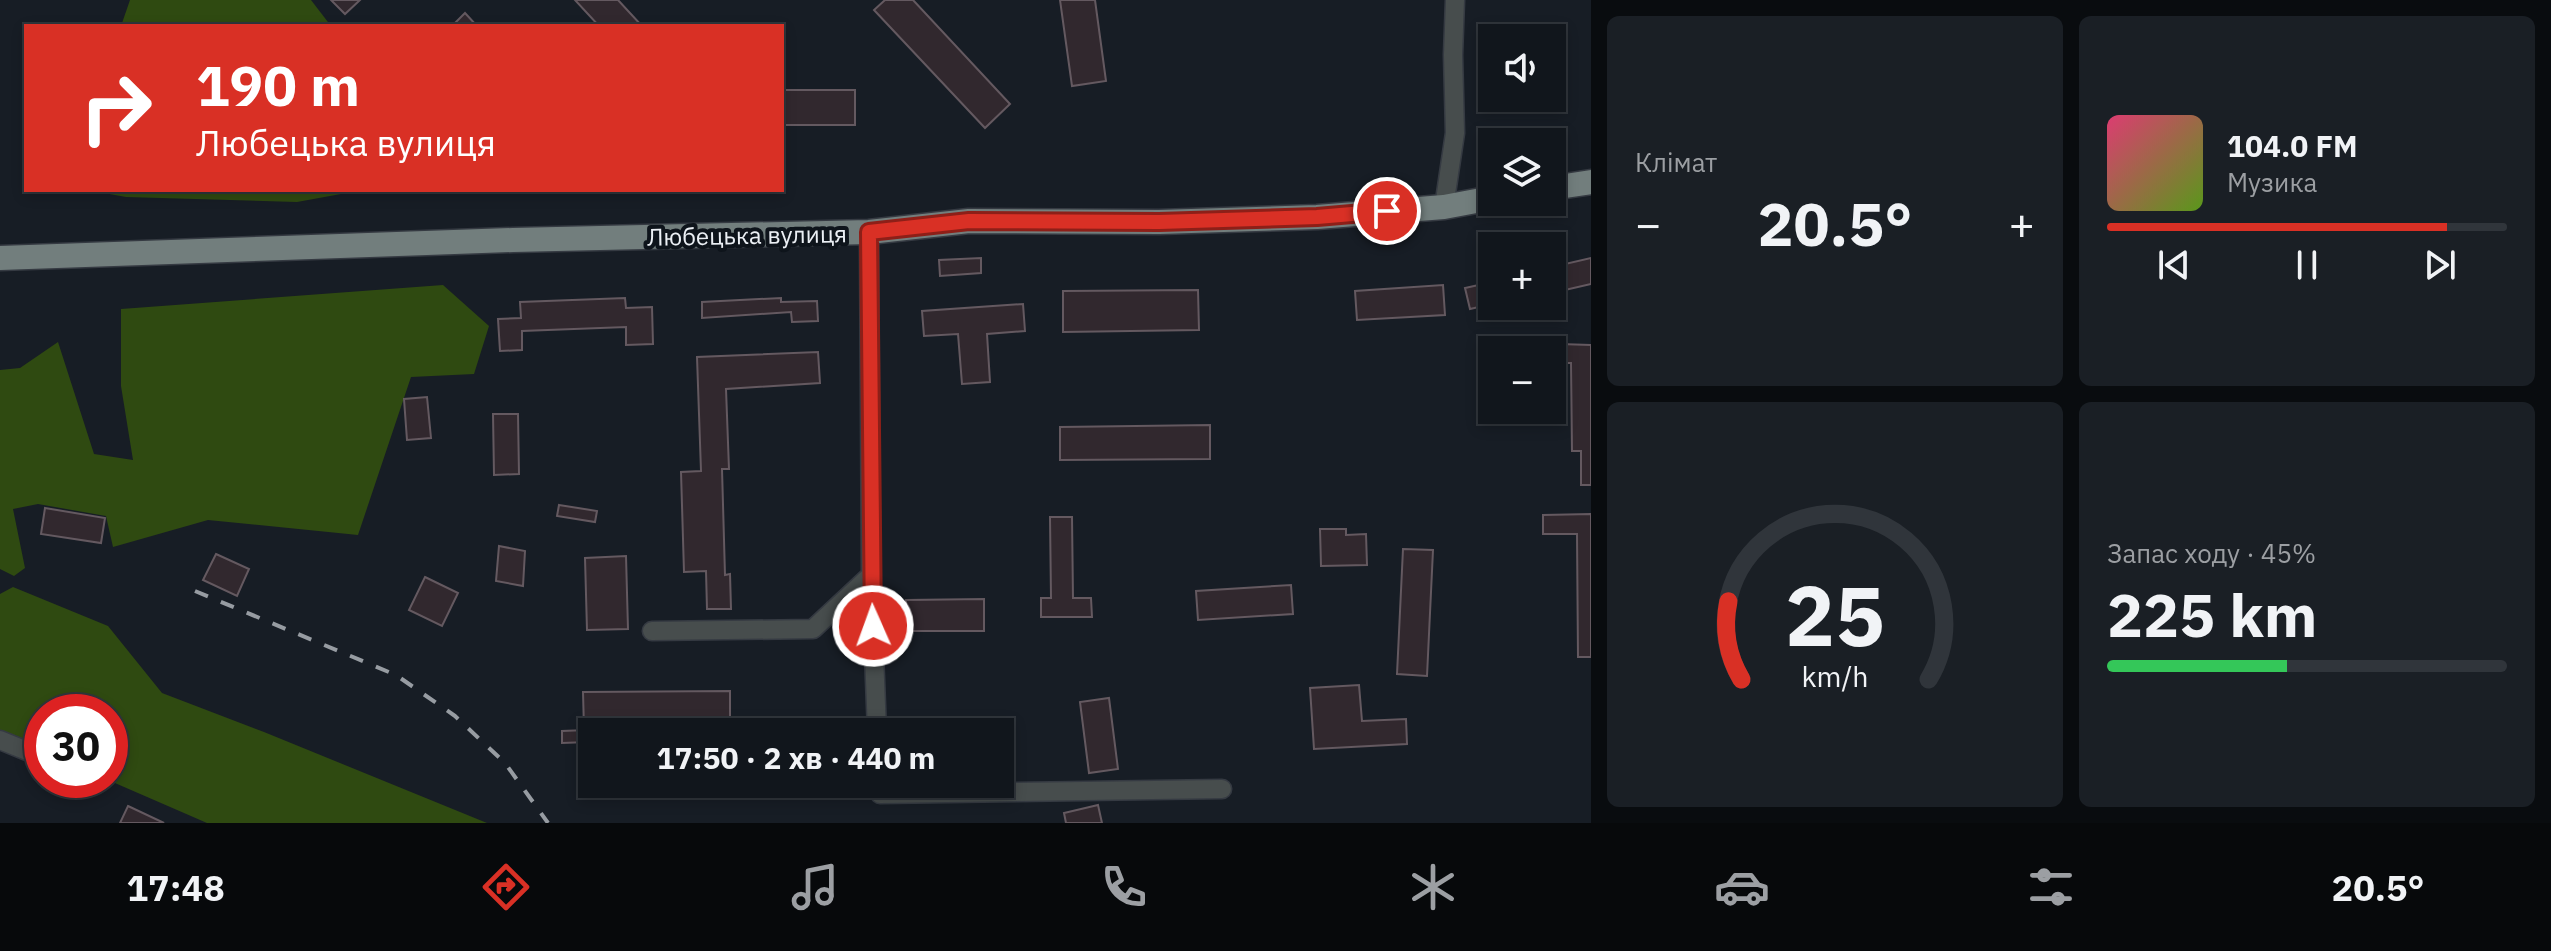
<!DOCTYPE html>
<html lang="uk">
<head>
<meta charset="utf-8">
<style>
  :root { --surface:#11161c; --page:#1a1f25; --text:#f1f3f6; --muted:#9c9fa3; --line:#30353b; --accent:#d93025 }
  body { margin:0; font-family:"IBM Plex Sans",sans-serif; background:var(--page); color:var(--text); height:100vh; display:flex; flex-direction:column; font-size:30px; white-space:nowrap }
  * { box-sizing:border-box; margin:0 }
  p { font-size:26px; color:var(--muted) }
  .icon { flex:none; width:44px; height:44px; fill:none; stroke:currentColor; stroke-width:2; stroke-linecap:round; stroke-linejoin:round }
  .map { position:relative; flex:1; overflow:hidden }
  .details { display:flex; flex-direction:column; gap:16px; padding:16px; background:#090c0f; width:960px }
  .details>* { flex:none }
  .guide { position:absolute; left:24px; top:24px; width:760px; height:168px; border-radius:0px; box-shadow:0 4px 12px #0003,0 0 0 2px var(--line); background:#d93025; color:#fff; overflow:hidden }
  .tools { position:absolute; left:1478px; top:24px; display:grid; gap:16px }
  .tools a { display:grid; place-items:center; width:88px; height:88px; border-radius:0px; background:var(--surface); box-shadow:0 4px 12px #0003,0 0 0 2px var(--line); font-size:40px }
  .speed { position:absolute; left:24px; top:694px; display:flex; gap:16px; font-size:40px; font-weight:700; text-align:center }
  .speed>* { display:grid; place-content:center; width:104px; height:104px; border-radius:50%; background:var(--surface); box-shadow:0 4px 12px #0003,0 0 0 2px var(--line); line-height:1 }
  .speed .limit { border:12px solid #d22; background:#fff; color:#111 }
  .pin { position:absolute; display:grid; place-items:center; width:68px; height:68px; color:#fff; margin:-34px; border:4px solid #fff; border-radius:50%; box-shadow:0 2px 8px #0007 }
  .me { position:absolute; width:88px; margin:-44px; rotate:358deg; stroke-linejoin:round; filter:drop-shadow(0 0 6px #0008) }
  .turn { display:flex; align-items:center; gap:28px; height:168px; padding:0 40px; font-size:36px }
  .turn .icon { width:104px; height:104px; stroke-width:2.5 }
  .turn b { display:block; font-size:56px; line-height:68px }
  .big { font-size:60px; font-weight:800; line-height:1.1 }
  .details .widget { flex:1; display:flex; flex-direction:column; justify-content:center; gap:12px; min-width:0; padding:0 28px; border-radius:12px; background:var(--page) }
  .details .dial { align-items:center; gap:0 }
  .dial svg { height:208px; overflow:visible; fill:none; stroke:var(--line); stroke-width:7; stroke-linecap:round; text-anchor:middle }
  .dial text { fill:var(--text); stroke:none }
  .song { display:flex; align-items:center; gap:24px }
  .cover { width:96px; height:96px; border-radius:12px; background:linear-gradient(135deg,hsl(340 70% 55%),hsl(90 70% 35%)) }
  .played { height:8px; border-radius:4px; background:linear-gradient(90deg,var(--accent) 85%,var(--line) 85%) }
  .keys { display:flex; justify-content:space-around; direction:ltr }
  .heat { display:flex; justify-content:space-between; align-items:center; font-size:44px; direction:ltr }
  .charge { height:12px; border-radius:6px; background:linear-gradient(90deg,#34c759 45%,var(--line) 0) }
  .details .tiles { flex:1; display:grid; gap:16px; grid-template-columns:repeat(2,1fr) }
  .trip { position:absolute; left:578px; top:718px; width:436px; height:80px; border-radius:0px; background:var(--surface); box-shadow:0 4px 12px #0003,0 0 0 2px var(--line); font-weight:800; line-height:80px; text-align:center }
  .dock { display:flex; height:128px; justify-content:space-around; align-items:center; background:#07090b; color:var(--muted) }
  .dock .icon { width:56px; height:56px }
  .dock .on { color:var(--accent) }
  .dock b { font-size:36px; color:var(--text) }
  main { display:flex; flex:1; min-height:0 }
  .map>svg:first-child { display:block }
  .green { fill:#2f4a11 }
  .building { fill:#31282e; stroke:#645960; stroke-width:2 }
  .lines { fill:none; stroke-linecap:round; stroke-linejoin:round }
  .minor-casing { stroke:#353a42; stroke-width:21 }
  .major-casing { stroke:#353a42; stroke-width:27 }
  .minor { stroke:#474d4d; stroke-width:18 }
  .major { stroke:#727e7d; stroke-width:24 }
  .rail { stroke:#979ca2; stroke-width:4; stroke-dasharray:14 14; stroke-linecap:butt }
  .route-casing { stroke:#8d1f18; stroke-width:20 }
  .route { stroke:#d93025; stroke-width:14 }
  .labels { text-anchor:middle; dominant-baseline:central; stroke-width:8; stroke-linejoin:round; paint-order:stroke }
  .street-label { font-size:24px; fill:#ebeff4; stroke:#0e141b }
</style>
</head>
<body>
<main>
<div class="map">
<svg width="1591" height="823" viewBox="0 0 1591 823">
  <rect width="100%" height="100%" fill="#171d25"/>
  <g class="green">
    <path d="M 130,0 L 311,0 L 331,26 L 121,26 Z"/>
    <path d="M 87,190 L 363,190 L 297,202 L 126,197 Z"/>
    <path d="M 443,285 L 489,326 L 474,374 L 411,377 L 358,535 L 208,520 L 113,547 L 106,516 L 38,504 L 13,509 L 25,568 L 14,576 L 0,569 L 0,370 L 20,368 L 58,342 L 94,454 L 133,460 L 121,386 L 121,309 Z"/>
    <path d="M 13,587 L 108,626 L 162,693 L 264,732 L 487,823 L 207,823 L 108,780 L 110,712 L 42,712 L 42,751 L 0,733 L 0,594 Z"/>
  </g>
  <g class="building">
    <path d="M 331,0 L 360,0 L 345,14 Z"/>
    <path d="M 575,0 L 618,0 L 642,26 L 599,26 Z"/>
    <path d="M 885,0 L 913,0 L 1010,104 L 985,128 L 874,10 Z"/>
    <path d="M 1060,0 L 1095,0 L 1106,81 L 1072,86 Z"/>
    <path d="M 465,13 L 477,26 L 452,26 Z"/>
    <rect x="782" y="90" width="73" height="35"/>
    <path d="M 981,258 L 981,273 L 940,276 L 939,260 Z"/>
    <path d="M 1591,258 L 1591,284 L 1552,293 L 1552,267 Z"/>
    <path d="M 1492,282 L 1492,304 L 1470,309 L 1465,288 Z"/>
    <path d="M 1443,285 L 1445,315 L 1357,320 L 1355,291 Z"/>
    <path d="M 1198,290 L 1199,330 L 1063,332 L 1063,291 Z"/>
    <path d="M 625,298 L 626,308 L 652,307 L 653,344 L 626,345 L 626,327 L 522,331 L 522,350 L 500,351 L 498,319 L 521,318 L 520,302 Z"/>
    <path d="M 781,298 L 781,302 L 817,301 L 818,321 L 792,322 L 791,312 L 702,318 L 702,302 Z"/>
    <path d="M 1023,304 L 1025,331 L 987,334 L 990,382 L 962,384 L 958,334 L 924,336 L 922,311 Z"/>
    <path d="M 1560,344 L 1591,345 L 1591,485 L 1581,485 L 1581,451 L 1572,451 L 1571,363 L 1560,363 Z"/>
    <path d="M 818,352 L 820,383 L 726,389 L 729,469 L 722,469 L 725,575 L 730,574 L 731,609 L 707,609 L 706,571 L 684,572 L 681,472 L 701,471 L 697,357 Z"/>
    <path d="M 427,397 L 431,438 L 407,440 L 404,399 Z"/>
    <path d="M 493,414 L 518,414 L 519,474 L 494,475 Z"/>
    <path d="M 1210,425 L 1210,459 L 1060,460 L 1060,427 Z"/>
    <path d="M 559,505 L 597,511 L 595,522 L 557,516 Z"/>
    <path d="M 45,508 L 105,518 L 101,543 L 41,534 Z"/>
    <path d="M 1591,514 L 1591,657 L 1578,657 L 1577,534 L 1543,534 L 1543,515 Z"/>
    <path d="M 1050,517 L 1072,517 L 1073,598 L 1091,598 L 1092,617 L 1041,617 L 1041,598 L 1051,598 Z"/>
    <path d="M 1320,529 L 1346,529 L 1346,535 L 1366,534 L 1367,565 L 1321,566 Z"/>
    <path d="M 499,546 L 525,551 L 523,586 L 496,581 Z"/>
    <path d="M 1403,549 L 1433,550 L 1427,676 L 1397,674 Z"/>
    <path d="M 216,554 L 249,569 L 237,596 L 203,580 Z"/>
    <path d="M 626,556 L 628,629 L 587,630 L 585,558 Z"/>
    <path d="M 425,577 L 458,593 L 442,626 L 409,610 Z"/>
    <path d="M 1291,585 L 1293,614 L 1198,620 L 1196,591 Z"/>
    <path d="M 984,599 L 984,631 L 906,631 L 906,600 Z"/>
    <path d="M 1359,685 L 1362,721 L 1406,719 L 1407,744 L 1314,749 L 1310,688 Z"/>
    <path d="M 730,691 L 730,728 L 584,729 L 583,692 Z"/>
    <path d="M 1109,698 L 1118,769 L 1089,773 L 1080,702 Z"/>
    <path d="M 587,730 L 588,742 L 562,743 L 562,731 Z"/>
    <path d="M 1098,805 L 1102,823 L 1066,823 L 1064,813 Z"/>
    <path d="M 128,806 L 164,823 L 120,823 Z"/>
  </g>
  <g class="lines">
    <g class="minor-casing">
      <g id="minor">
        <path d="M 1444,207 L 1455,133 L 1453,55 L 1455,0"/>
        <path d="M 871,575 L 877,732"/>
        <path d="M 652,631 L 813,629 L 871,575 L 869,232"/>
        <path d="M 0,740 L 27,751"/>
        <path d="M 879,784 L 880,794 L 1222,789"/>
      </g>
    </g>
    <g class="major-casing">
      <g id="major">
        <path d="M 1552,188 L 1591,182"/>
        <path d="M 0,258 L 513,240 L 869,232 L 969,221 L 1159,222 L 1317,217 L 1444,207 L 1492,198"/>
      </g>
    </g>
    <use href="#minor" class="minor"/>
    <use href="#major" class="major"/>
    <path class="rail" d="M 195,591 L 396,675 L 455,716 L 505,763 L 548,823"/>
  </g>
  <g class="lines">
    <g class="route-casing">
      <path id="route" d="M 873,626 L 869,232 L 969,221 L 1159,222 L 1317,217 L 1387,211"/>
    </g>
    <use href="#route" class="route"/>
  </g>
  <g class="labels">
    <g class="street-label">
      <text transform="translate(747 235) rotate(-1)">Любецька вулиця</text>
    </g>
  </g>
</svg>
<div class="tools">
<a><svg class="icon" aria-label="sound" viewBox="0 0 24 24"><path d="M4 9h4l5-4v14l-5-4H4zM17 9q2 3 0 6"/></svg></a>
<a><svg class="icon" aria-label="layers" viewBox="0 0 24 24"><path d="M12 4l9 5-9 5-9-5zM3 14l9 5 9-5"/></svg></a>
<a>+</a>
<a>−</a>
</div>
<div class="speed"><div class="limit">30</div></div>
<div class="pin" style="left:1387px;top:211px;background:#d93025"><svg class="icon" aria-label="arrive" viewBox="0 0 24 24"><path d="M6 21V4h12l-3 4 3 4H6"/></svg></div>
<svg class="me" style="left:873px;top:626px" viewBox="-20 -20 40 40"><circle r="17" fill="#d93025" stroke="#fff" stroke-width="3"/><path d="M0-11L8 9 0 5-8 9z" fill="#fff"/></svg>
<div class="trip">17:50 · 2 хв · 440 m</div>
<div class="guide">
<div class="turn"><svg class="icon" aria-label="right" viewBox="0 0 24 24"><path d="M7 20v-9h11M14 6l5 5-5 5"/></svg><div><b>190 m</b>Любецька вулиця</div></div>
</div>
</div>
<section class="details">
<div class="tiles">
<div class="widget"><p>Клімат</p>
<div class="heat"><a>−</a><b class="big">20.5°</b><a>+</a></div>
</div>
<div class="widget">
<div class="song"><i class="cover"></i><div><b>104.0 FM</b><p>Музика</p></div></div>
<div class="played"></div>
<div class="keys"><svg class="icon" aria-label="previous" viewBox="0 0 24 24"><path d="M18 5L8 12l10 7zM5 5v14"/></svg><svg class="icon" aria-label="pause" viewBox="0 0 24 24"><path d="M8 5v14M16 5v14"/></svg><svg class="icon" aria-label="next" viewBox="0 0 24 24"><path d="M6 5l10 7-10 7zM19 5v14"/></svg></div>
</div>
<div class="widget dial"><svg viewBox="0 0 100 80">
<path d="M14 69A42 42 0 1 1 86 69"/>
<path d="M14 69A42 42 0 0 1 9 39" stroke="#d93025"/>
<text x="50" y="56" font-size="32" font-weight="700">25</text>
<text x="50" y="72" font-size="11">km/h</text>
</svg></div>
<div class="widget"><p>Запас ходу · 45%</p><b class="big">225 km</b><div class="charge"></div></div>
</div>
</section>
</main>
<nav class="dock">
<b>17:48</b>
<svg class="icon on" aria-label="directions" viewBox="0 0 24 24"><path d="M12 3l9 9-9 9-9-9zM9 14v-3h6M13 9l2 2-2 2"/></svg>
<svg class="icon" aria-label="music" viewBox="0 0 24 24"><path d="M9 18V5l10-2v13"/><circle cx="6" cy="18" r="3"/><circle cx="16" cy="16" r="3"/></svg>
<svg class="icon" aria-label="phone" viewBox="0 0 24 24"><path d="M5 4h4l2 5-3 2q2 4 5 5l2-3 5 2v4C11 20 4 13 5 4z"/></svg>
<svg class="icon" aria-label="climate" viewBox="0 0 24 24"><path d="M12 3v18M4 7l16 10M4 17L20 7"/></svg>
<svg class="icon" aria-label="car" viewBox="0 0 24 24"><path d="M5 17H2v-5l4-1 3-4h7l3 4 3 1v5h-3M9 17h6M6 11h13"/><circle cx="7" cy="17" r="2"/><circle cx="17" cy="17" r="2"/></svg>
<svg class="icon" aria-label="filters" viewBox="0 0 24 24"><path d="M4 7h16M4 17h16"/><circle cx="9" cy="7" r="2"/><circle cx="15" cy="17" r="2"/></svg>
<b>20.5°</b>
</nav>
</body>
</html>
